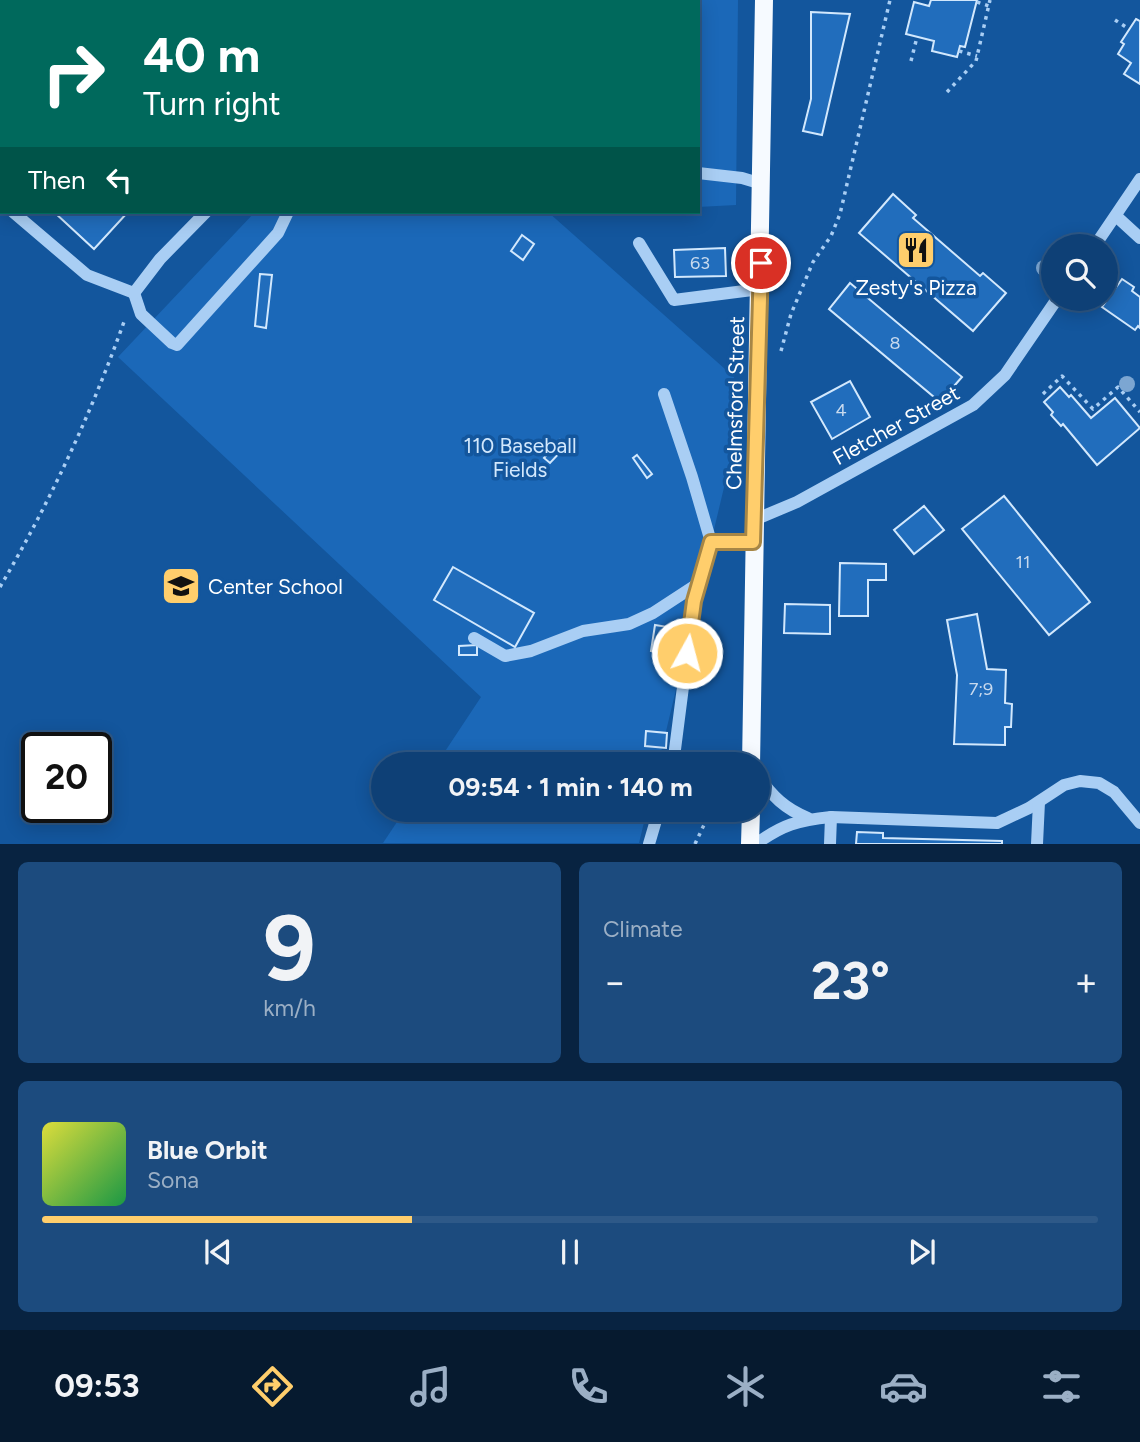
<!DOCTYPE html>
<html lang="en">
<head>
<meta charset="utf-8">
<style>
  :root { --surface:#0e4076; --page:#1c4b7e; --text:#f1f3f6; --muted:#9bafc5; --line:#2e5988; --accent:#ffce6c }
  body { margin:0; font-family:Figtree,sans-serif; background:var(--page); color:var(--text); height:100vh; display:flex; flex-direction:column; font-size:26px; white-space:nowrap }
  * { box-sizing:border-box; margin:0 }
  p { font-size:23px; color:var(--muted) }
  .icon { flex:none; width:38px; height:38px; fill:none; stroke:currentColor; stroke-width:2; stroke-linecap:round; stroke-linejoin:round }
  .map { position:relative; height:844px; overflow:hidden }
  .sheet { display:flex; flex-direction:column; gap:18px; padding:18px; background:#082341; flex:1 }
  .sheet>* { flex:none }
  .banner { position:absolute; left:0px; top:0px; width:700px; height:214px; box-shadow:0 4px 18px #0003,0 0 0 2px var(--line); background:#00695c; color:#fff; overflow:hidden }
  .controls { position:absolute; left:1041px; top:234px; display:grid; gap:14px }
  .controls a { display:grid; place-items:center; width:77px; height:77px; border-radius:50%; background:var(--surface); box-shadow:0 4px 18px #0003,0 0 0 2px var(--line); font-size:35px }
  .speed { position:absolute; left:21px; top:732px; display:flex; gap:14px; font-size:35px; font-weight:700; text-align:center }
  .speed>* { display:grid; place-content:center; width:91px; height:91px; border-radius:50%; background:var(--surface); box-shadow:0 4px 18px #0003,0 0 0 2px var(--line); line-height:1 }
  .speed .limit { border:4px solid #111; border-radius:10px; background:#fff; color:#111 }
  .pin { position:absolute; display:grid; place-items:center; width:60px; height:60px; color:#fff; margin:-30px; border:4px solid #fff; border-radius:50%; box-shadow:0 2px 7px #0007 }
  .me { position:absolute; width:77px; margin:-38px; rotate:7deg; stroke-linejoin:round; filter:drop-shadow(0 0 5px #0008) }
  .turn { display:flex; align-items:center; gap:24px; height:147px; padding:0 28px; font-size:32px }
  .turn .icon { width:91px; height:91px; stroke-width:2.5 }
  .turn b { display:block; font-size:49px; line-height:60px }
  .then { display:flex; align-items:center; height:66px; padding:0 28px; background:#0003; gap:14px; font-size:26px }
  .big { font-size:52px; font-weight:700; line-height:1.1 }
  .sheet .tile { flex:1; display:flex; flex-direction:column; justify-content:center; gap:10px; min-width:0; padding:0 24px; border-radius:10px; background:var(--page) }
  .sheet .dial { align-items:center; gap:0 }
  .dial b { font-size:91px; line-height:1 }
  .song { display:flex; align-items:center; gap:21px }
  .cover { width:84px; height:84px; border-radius:10px; background:linear-gradient(135deg,hsl(60 70% 55%),hsl(140 70% 35%)) }
  .played { height:7px; border-radius:4px; background:linear-gradient(90deg,var(--accent) 35%,var(--line) 35%) }
  .keys { display:flex; justify-content:space-around; direction:ltr }
  .heat { display:flex; justify-content:space-between; align-items:center; font-size:38px; direction:ltr }
  .sheet .tiles { flex:1; display:grid; gap:18px; grid-template-columns:1fr 1fr }
  .tile:last-child { grid-column:span 2 }
  .trip { position:absolute; left:371px; top:752px; width:399px; height:70px; border-radius:35px; background:var(--surface); box-shadow:0 4px 18px #0003,0 0 0 2px var(--line); font-weight:700; line-height:70px; text-align:center }
  .menu { display:flex; height:112px; justify-content:space-around; align-items:center; background:#061a2f; color:var(--muted) }
  .menu .icon { width:49px; height:49px }
  .menu .on { color:var(--accent) }
  .menu b { font-size:32px; color:var(--text) }
  .map>svg:first-child { display:block }
  .green { fill:#1b68b8 }
  .building { fill:#216dbc; stroke:#d2e8fd; stroke-width:2 }
  .lines { fill:none; stroke-linecap:round; stroke-linejoin:round }
  .path { stroke:#a9cef4; stroke-width:3.5; stroke-dasharray:3.5 5; stroke-linecap:butt }
  .minor { stroke:#a9cef4; stroke-width:12 }
  .major { stroke:#f6faff; stroke-width:18 }
  .tree { fill:#7ca6d2 }
  .route-casing { stroke:#a68646; stroke-width:18 }
  .route { stroke:#ffce6c; stroke-width:12 }
  .labels { text-anchor:middle; dominant-baseline:central; stroke-width:7; stroke-linejoin:round; paint-order:stroke }
  .number-label { font-size:18px; fill:#c8daee }
  .poi-label { font-size:21px; fill:#fff; stroke:#13569d }
  .street-label { font-size:21px; fill:#fff; stroke:#13569d }
  .park-label { font-size:21px; fill:#d2e8fd; stroke:#13569d }
</style>
</head>
<body>
<div class="map">
<svg width="1140" height="844" viewBox="0 0 1140 844">
  <rect width="100%" height="100%" fill="#13569d"/>
  <g class="green">
    <path d="M 549,0 L 738,0 L 736,205 L 698,207 L 698,2 L 548,2 Z"/>
    <path d="M 255,212 L 548,212 L 734,377 L 731,458 L 658,765 L 436,765 L 481,697 L 118,357 Z"/>
    <path d="M 405,810 L 647,810 L 639,843 L 383,843 Z"/>
  </g>
  <g class="building">
    <path d="M 197,0 L 252,0 L 254,2 L 195,2 Z"/>
    <path d="M 375,0 L 442,0 L 373,2 Z"/>
    <path d="M 931,0 L 977,0 L 965,47 L 960,46 L 957,57 L 932,51 L 934,41 L 906,34 L 914,2 L 929,6 Z"/>
    <path d="M 811,12 L 850,14 L 822,135 L 803,131 L 811,99 Z"/>
    <path d="M 1136,19 L 1140,21 L 1140,84 L 1124,74 L 1131,63 L 1118,54 L 1124,44 L 1121,42 Z"/>
    <path d="M 893,194 L 916,215 L 913,218 L 980,276 L 983,273 L 1006,293 L 973,331 L 859,233 Z"/>
    <path d="M 54,212 L 128,212 L 94,249 Z"/>
    <path d="M 522,235 L 534,244 L 523,260 L 511,251 Z"/>
    <path d="M 725,248 L 726,276 L 675,277 L 674,250 Z"/>
    <path d="M 260,274 L 272,275 L 266,328 L 255,326 Z"/>
    <path d="M 1122,279 L 1134,287 L 1132,291 L 1140,297 L 1140,328 L 1138,326 L 1135,330 L 1102,307 Z"/>
    <path d="M 850,283 L 962,377 L 940,402 L 829,309 Z"/>
    <path d="M 850,381 L 870,417 L 832,439 L 811,402 Z"/>
    <path d="M 1060,387 L 1069,397 L 1071,395 L 1091,418 L 1115,398 L 1140,428 L 1097,465 L 1063,424 L 1061,426 L 1051,415 L 1053,412 L 1044,402 Z"/>
    <path d="M 560,440 L 566,446 L 550,463 L 544,458 Z"/>
    <path d="M 637,455 L 652,474 L 647,478 L 633,458 Z"/>
    <path d="M 1004,496 L 1090,602 L 1049,635 L 962,529 Z"/>
    <path d="M 924,506 L 944,530 L 914,554 L 894,530 Z"/>
    <path d="M 840,563 L 886,564 L 886,580 L 868,580 L 868,616 L 839,616 Z"/>
    <path d="M 453,567 L 534,613 L 515,647 L 434,600 Z"/>
    <path d="M 785,604 L 830,605 L 830,634 L 784,633 Z"/>
    <path d="M 977,614 L 987,669 L 1006,670 L 1005,703 L 1012,704 L 1011,727 L 1005,727 L 1005,745 L 954,744 L 957,675 L 947,620 Z"/>
    <path d="M 655,625 L 674,628 L 668,666 L 656,664 L 658,653 L 651,651 Z"/>
    <path d="M 477,645 L 477,655 L 459,655 L 459,646 Z"/>
    <path d="M 646,731 L 667,733 L 666,748 L 645,746 Z"/>
    <path d="M 857,832 L 883,833 L 883,838 L 1002,841 L 1002,844 L 856,844 Z"/>
  </g>
  <g class="lines">
    <g class="path">
      <path d="M 977,2 L 989,6"/>
      <path d="M 1115,20 L 1129,29"/>
      <path d="M 959,51 L 977,56"/>
      <path d="M 911,61 L 917,37"/>
      <path d="M 947,92 L 976,61 L 990,0"/>
      <path d="M 1106,291 L 1111,295"/>
      <path d="M 781,351 L 791,314 L 813,262 L 831,236 L 840,214 L 890,0"/>
      <path d="M 1043,394 L 1062,376 L 1093,409 L 1118,387 L 1140,412"/>
      <path d="M 0,587 C 50,502 92,412 125,319"/>
      <path d="M 695,844 L 711,810"/>
    </g>
    <g class="minor">
      <path d="M 478,2 L 478,0"/>
      <path d="M 570,2 L 570,0"/>
      <path d="M 698,173 L 742,178 L 762,184"/>
      <path d="M 0,201 L 2,202"/>
      <path d="M 13,212 L 87,275 L 134,293"/>
      <path d="M 1116,216 L 1140,238"/>
      <path d="M 639,243 L 674,300 L 760,289"/>
      <path d="M 1094,247 L 1140,179"/>
      <path d="M 134,293 L 141,314 L 172,343 L 177,345 L 278,233 L 288,212"/>
      <path d="M 134,293 L 160,259 L 206,212"/>
      <path d="M 664,394 L 692,477 L 711,542 L 753,542"/>
      <path d="M 754,520 L 797,502 L 973,405 L 1005,375 L 1057,299"/>
      <path d="M 474,638 L 505,656 L 531,651 L 583,631 L 629,624 L 653,613 L 699,583"/>
      <path d="M 673,765 L 694,601 L 711,542"/>
      <path d="M 758,776 C 772,796 785,809 808,818"/>
      <path d="M 649,844 L 659,810"/>
      <path d="M 756,844 C 782,825 798,820 831,817"/>
      <path d="M 830,844 L 831,817 L 997,823 L 1029,808 L 1064,785 L 1080,781 L 1099,783 L 1114,792 L 1140,823"/>
      <path d="M 1037,844 L 1039,802"/>
    </g>
    <g class="major">
      <path d="M 66,2 L 67,0"/>
      <path d="M 0,93 L 2,91"/>
      <path d="M 751,765 C 753,510 761,255 764,0"/>
      <path d="M 750,844 L 751,810"/>
    </g>
  </g>
  <g class="tree">
    <circle cx="1044" cy="268" r="8"/>
    <circle cx="1127" cy="384" r="8"/>
  </g>
  <g class="lines">
    <g class="route-casing">
      <path id="route" d="M 687,653 L 694,601 L 711,542 L 753,542 L 761,263"/>
    </g>
    <use href="#route" class="route"/>
  </g>
  <defs>
    <g id="restaurant-square" transform="scale(2.0125)"><rect x="-9" y="-9" width="18" height="18" rx="4" fill="#ffce6c" stroke="#13569d"/><path d="M-5-6h1v4h1v-4h1v4h1v-4h1v5L-1.5 .5V6h-2V.5L-5-1ZM5-6V6H3V1.5H1.5Q1.5-4 5-6Z" fill="#111"/></g>
    <g id="school-square" transform="scale(2.0125)"><rect x="-9" y="-9" width="18" height="18" rx="4" fill="#ffce6c" stroke="#13569d"/><path d="M0-5L7-2L0 1L-7-2ZM-4 1L0 2.5L4 1V4Q0 6-4 4Z" fill="#111"/></g>
  </defs>
  <g fill-rule="evenodd">
    <use href="#restaurant-square" x="916" y="250"/>
    <use href="#school-square" x="181" y="586"/>
  </g>
  <g class="labels">
    <g class="number-label">
      <text x="700" y="263">63</text>
      <text x="895" y="343">8</text>
      <text x="841" y="410">4</text>
      <text x="1023" y="562">11</text>
      <text x="981" y="689">7;9</text>
    </g>
    <g class="poi-label">
      <text x="916" y="287">Zesty's Pizza</text>
      <text x="208" y="586" text-anchor="start">Center School</text>
    </g>
    <g class="street-label">
      <text transform="translate(735 403) rotate(-89)">Chelmsford Street</text>
      <text transform="translate(896 425) rotate(-29)">Fletcher Street</text>
    </g>
    <g class="park-label">
      <text x="520" y="445">110 Baseball<tspan x="520" dy="24">Fields</tspan></text>
    </g>
  </g>
</svg>
<div class="controls">
<a><svg class="icon" aria-label="search" viewBox="0 0 24 24"><circle cx="10" cy="10" r="6"/><path d="M15 15l6 6"/></svg></a>
</div>
<div class="speed"><div class="limit">20</div></div>
<div class="pin" style="left:761px;top:263px;background:#d93025"><svg class="icon" aria-label="arrive" viewBox="0 0 24 24"><path d="M6 21V4h12l-3 4 3 4H6"/></svg></div>
<svg class="me" style="left:687px;top:653px" viewBox="-20 -20 40 40"><circle r="17" fill="#ffce6c" stroke="#fff" stroke-width="3"/><path d="M0-11L8 9 0 5-8 9z" fill="#fff"/></svg>
<div class="trip">09:54 · 1 min · 140 m</div>
<div class="banner">
<div class="turn"><svg class="icon" aria-label="right" viewBox="0 0 24 24"><path d="M7 20v-9h11M14 6l5 5-5 5"/></svg><div><b>40 m</b>Turn right</div></div>
<div class="then">Then<svg class="icon" aria-label="left" viewBox="0 0 24 24"><path d="M17 20v-9H6M10 6l-5 5 5 5"/></svg></div>
</div>
</div>
<section class="sheet">
<div class="tiles">
<div class="tile dial"><b>9</b><p>km/h</p></div>
<div class="tile"><p>Climate</p>
<div class="heat"><a>−</a><b class="big">23°</b><a>+</a></div>
</div>
<div class="tile">
<div class="song"><i class="cover"></i><div><b>Blue Orbit</b><p>Sona</p></div></div>
<div class="played"></div>
<div class="keys"><svg class="icon" aria-label="previous" viewBox="0 0 24 24"><path d="M18 5L8 12l10 7zM5 5v14"/></svg><svg class="icon" aria-label="pause" viewBox="0 0 24 24"><path d="M8 5v14M16 5v14"/></svg><svg class="icon" aria-label="next" viewBox="0 0 24 24"><path d="M6 5l10 7-10 7zM19 5v14"/></svg></div>
</div>
</div>
</section>
<nav class="menu">
<b>09:53</b>
<svg class="icon on" aria-label="directions" viewBox="0 0 24 24"><path d="M12 3l9 9-9 9-9-9zM9 14v-3h6M13 9l2 2-2 2"/></svg>
<svg class="icon" aria-label="music" viewBox="0 0 24 24"><path d="M9 18V5l10-2v13"/><circle cx="6" cy="18" r="3"/><circle cx="16" cy="16" r="3"/></svg>
<svg class="icon" aria-label="phone" viewBox="0 0 24 24"><path d="M5 4h4l2 5-3 2q2 4 5 5l2-3 5 2v4C11 20 4 13 5 4z"/></svg>
<svg class="icon" aria-label="climate" viewBox="0 0 24 24"><path d="M12 3v18M4 7l16 10M4 17L20 7"/></svg>
<svg class="icon" aria-label="car" viewBox="0 0 24 24"><path d="M5 17H2v-5l4-1 3-4h7l3 4 3 1v5h-3M9 17h6M6 11h13"/><circle cx="7" cy="17" r="2"/><circle cx="17" cy="17" r="2"/></svg>
<svg class="icon" aria-label="filters" viewBox="0 0 24 24"><path d="M4 7h16M4 17h16"/><circle cx="9" cy="7" r="2"/><circle cx="15" cy="17" r="2"/></svg>
</nav>
</body>
</html>
